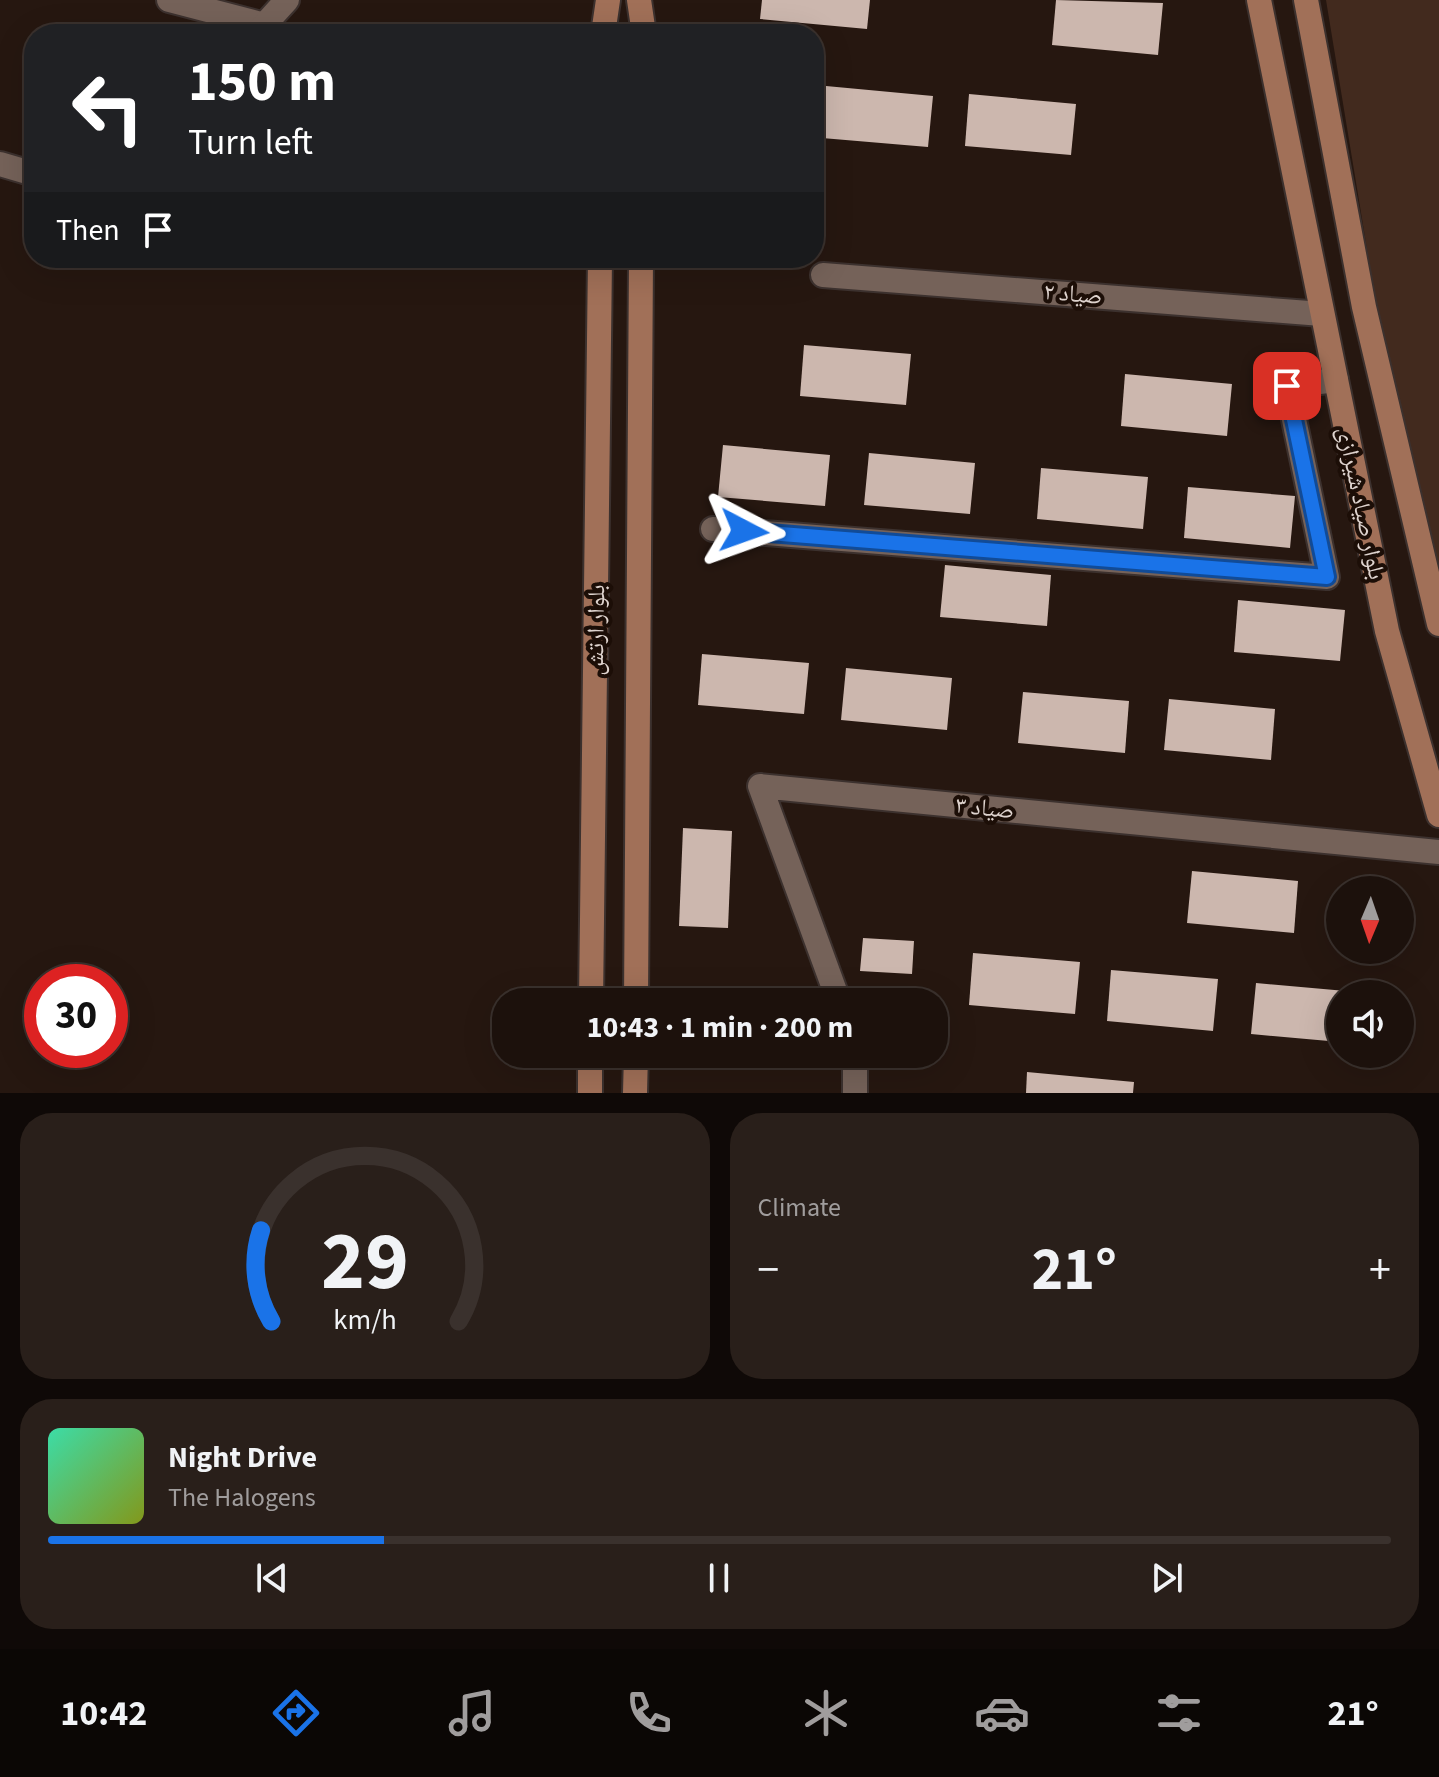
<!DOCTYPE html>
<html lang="en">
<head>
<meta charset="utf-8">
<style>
  :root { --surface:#1c110c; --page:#291f1a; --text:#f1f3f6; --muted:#a09d9d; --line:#3a312d; --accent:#1a73e8 }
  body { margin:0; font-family:"Source Sans 3","Noto Naskh Arabic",sans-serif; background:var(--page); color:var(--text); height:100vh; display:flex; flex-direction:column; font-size:30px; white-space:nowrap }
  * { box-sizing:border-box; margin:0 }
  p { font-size:26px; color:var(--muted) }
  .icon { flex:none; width:44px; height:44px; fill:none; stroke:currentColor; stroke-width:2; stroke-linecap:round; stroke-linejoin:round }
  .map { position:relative; height:1093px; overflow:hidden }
  .panel { display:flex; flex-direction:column; gap:20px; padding:20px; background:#0f0907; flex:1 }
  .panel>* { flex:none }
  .guide { position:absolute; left:24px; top:24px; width:800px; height:244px; border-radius:32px; box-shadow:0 8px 32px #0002,0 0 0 2px var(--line); background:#202124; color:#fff; overflow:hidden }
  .needle { width:52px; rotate:182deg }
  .tools { position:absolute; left:1326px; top:876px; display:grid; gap:16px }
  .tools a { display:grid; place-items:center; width:88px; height:88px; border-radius:50%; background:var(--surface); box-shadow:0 8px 32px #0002,0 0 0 2px var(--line); font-size:40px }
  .speed { position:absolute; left:24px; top:964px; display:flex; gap:16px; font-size:40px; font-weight:700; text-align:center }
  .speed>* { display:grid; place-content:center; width:104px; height:104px; border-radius:50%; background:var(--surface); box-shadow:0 8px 32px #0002,0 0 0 2px var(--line); line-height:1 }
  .speed .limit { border:12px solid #d22; background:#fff; color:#111 }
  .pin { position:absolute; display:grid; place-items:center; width:68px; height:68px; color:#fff; margin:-34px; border-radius:16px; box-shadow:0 4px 12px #0006 }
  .me { position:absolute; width:88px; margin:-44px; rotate:94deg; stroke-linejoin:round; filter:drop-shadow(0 0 6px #0008) }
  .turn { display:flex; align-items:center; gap:28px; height:168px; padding:0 32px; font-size:36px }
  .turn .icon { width:104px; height:104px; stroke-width:2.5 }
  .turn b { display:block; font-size:56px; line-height:68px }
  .then { display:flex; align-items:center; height:76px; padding:0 32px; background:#0003; gap:16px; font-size:30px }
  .big { font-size:60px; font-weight:700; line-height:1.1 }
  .panel .tile { flex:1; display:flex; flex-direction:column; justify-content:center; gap:12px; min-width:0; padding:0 28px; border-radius:32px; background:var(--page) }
  .panel .dial { align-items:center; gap:0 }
  .dial svg { height:208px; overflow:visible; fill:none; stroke:var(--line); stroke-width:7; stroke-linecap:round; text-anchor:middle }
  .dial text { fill:var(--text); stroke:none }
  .song { display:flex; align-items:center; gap:24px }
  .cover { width:96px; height:96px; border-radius:12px; background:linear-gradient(135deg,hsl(160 70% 55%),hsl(70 70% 35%)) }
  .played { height:8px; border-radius:4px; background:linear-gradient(90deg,var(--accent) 25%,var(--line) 25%) }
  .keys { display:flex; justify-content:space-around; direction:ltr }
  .heat { display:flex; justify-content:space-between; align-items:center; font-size:44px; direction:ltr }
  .panel .tiles { flex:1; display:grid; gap:20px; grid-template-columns:1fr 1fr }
  .tile:last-child { grid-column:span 2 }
  .trip { position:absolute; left:492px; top:988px; width:456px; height:80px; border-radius:32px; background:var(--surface); box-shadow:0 8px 32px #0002,0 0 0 2px var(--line); font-weight:700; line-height:80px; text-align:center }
  .dock { display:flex; height:128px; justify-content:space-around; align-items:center; background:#0b0705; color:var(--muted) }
  .dock .icon { width:56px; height:56px }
  .dock .on { color:var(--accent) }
  .dock b { font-size:36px; color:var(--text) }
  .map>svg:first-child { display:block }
  .green { fill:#422a1e }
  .building { fill:#ccb7ae }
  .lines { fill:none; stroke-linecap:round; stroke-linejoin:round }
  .minor-casing { stroke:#3c312e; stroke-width:28 }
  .major-casing { stroke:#3c312e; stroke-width:28 }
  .minor { stroke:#756259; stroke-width:24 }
  .major { stroke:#a17058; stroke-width:24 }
  .route-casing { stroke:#114b97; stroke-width:20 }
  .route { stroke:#1a73e8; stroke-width:14 }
  .labels { text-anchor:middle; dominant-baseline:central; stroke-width:8; stroke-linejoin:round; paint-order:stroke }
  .street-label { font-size:24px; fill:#ded3ce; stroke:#1c0e07 }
</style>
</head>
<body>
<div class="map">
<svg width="1439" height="1093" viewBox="0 0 1439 1093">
  <rect width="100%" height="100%" fill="#261710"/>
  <path class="green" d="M 1326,0 L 1439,0 L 1439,568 L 1378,316 Z"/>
  <g class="building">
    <path d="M 762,0 L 870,0 L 867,29 L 760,19 Z"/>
    <path d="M 1056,0 L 1163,3 L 1158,55 L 1052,45 Z"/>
    <path d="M 826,86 L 933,96 L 928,147 L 822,138 Z"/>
    <path d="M 969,94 L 1076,104 L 1071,155 L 965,146 Z"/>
    <path d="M 804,345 L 911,354 L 906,405 L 800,396 Z"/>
    <path d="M 1125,374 L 1232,384 L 1227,436 L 1121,426 Z"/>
    <path d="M 723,445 L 830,455 L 825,506 L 718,497 Z"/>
    <path d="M 869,453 L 975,463 L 970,514 L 864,505 Z"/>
    <path d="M 1041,468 L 1148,477 L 1143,529 L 1037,519 Z"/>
    <path d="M 1188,487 L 1295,496 L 1290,548 L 1184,538 Z"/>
    <path d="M 945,565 L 1051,575 L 1047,626 L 940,617 Z"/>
    <path d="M 1238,600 L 1345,610 L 1340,661 L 1234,652 Z"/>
    <path d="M 702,654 L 809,663 L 804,714 L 698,705 Z"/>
    <path d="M 846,668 L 952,678 L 947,730 L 841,720 Z"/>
    <path d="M 1023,692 L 1129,701 L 1125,753 L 1018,743 Z"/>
    <path d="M 1169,699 L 1275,709 L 1271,760 L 1164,750 Z"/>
    <path d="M 683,828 L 732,831 L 728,928 L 679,926 Z"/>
    <path d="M 1192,871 L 1298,881 L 1294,933 L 1187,923 Z"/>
    <path d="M 863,938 L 914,941 L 912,974 L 860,971 Z"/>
    <path d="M 973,953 L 1080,962 L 1075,1014 L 969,1005 Z"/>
    <path d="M 1111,970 L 1218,979 L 1213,1031 L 1107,1021 Z"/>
    <path d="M 1256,983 L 1357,992 L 1340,994 L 1340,1042 L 1251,1034 Z"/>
    <path d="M 1027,1072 L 1134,1082 L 1133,1093 L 1026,1093 Z"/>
  </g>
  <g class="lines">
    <g class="minor-casing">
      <g id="minor">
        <path d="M 169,0 L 265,25"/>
        <path d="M 256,34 L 287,0"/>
        <path d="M 0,164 L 34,174"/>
        <path d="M 823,275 L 1322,314"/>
        <path d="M 713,529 L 1327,577 L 1287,386 L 1336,380"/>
        <path d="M 839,1002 L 760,786 L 1439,852"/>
        <path d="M 855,1093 L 855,1054"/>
      </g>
    </g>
    <g class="major-casing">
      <g id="major">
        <path d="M 639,0 L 644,34"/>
        <path d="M 1259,0 L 1387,631 L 1439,815"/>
        <path d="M 1306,0 L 1364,307 L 1439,624"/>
        <path d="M 603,34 L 608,0"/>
        <path d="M 591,1002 L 600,258"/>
        <path d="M 636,1002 L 641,258"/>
        <path d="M 590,1093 L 590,1054"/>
        <path d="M 635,1093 L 636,1054"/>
      </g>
    </g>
    <use href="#minor" class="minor"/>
    <use href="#major" class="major"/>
  </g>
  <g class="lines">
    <g class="route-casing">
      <path id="route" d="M 744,531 L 1327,577 L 1287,386"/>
    </g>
    <use href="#route" class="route"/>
  </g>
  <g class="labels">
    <g class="street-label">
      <text transform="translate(1073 294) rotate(5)">صیاد ۲</text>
      <text transform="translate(1361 503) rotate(78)">بلوار صیاد شیرازی</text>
      <text transform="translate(596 630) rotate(-89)">بلوار ارتش</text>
      <text transform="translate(985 808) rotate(6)">صیاد ۳</text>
    </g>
  </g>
</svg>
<div class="tools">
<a><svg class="needle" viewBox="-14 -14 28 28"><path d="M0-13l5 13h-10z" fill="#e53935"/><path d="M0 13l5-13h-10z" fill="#a09d9d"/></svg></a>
<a><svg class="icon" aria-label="sound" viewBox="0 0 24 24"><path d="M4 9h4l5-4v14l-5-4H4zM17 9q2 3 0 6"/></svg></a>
</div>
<div class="speed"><div class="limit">30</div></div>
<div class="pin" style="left:1287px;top:386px;background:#d93025"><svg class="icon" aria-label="arrive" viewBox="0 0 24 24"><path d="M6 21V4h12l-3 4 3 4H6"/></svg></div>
<svg class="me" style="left:744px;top:531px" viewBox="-20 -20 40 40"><path d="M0-17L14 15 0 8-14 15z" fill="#1a73e8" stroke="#fff" stroke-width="4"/></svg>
<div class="trip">10:43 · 1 min · 200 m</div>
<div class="guide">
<div class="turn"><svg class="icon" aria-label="left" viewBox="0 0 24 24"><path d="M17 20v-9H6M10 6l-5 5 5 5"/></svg><div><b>150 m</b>Turn left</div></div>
<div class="then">Then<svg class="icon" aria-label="arrive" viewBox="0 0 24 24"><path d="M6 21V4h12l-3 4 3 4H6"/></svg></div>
</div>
</div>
<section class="panel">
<div class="tiles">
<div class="tile dial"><svg viewBox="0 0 100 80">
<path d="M14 69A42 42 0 1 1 86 69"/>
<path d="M14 69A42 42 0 0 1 10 34" stroke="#1a73e8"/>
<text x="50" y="56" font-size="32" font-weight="700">29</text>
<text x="50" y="72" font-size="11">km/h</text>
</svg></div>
<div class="tile"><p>Climate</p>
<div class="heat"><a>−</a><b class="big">21°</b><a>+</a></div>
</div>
<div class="tile">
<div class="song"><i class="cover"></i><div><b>Night Drive</b><p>The Halogens</p></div></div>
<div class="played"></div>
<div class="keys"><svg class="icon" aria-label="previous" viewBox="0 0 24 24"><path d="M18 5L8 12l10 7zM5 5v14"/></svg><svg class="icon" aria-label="pause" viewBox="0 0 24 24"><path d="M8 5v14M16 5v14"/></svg><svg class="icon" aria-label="next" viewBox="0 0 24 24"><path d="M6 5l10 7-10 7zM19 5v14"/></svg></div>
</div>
</div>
</section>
<nav class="dock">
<b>10:42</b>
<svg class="icon on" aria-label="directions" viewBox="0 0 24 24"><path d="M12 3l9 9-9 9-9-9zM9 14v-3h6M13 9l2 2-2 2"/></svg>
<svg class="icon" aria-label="music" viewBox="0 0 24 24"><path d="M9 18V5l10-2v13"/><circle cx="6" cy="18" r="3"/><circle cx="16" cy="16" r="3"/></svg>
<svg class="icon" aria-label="phone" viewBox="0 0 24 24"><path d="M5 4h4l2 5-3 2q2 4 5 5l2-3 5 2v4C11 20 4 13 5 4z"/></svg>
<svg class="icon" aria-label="climate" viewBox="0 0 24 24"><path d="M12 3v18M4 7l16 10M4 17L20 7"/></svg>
<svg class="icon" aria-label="car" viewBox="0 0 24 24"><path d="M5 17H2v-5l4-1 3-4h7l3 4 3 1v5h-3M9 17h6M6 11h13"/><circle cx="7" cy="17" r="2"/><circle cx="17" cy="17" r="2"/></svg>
<svg class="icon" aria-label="filters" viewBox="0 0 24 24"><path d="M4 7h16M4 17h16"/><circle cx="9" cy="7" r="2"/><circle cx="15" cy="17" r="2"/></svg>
<b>21°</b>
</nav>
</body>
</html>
